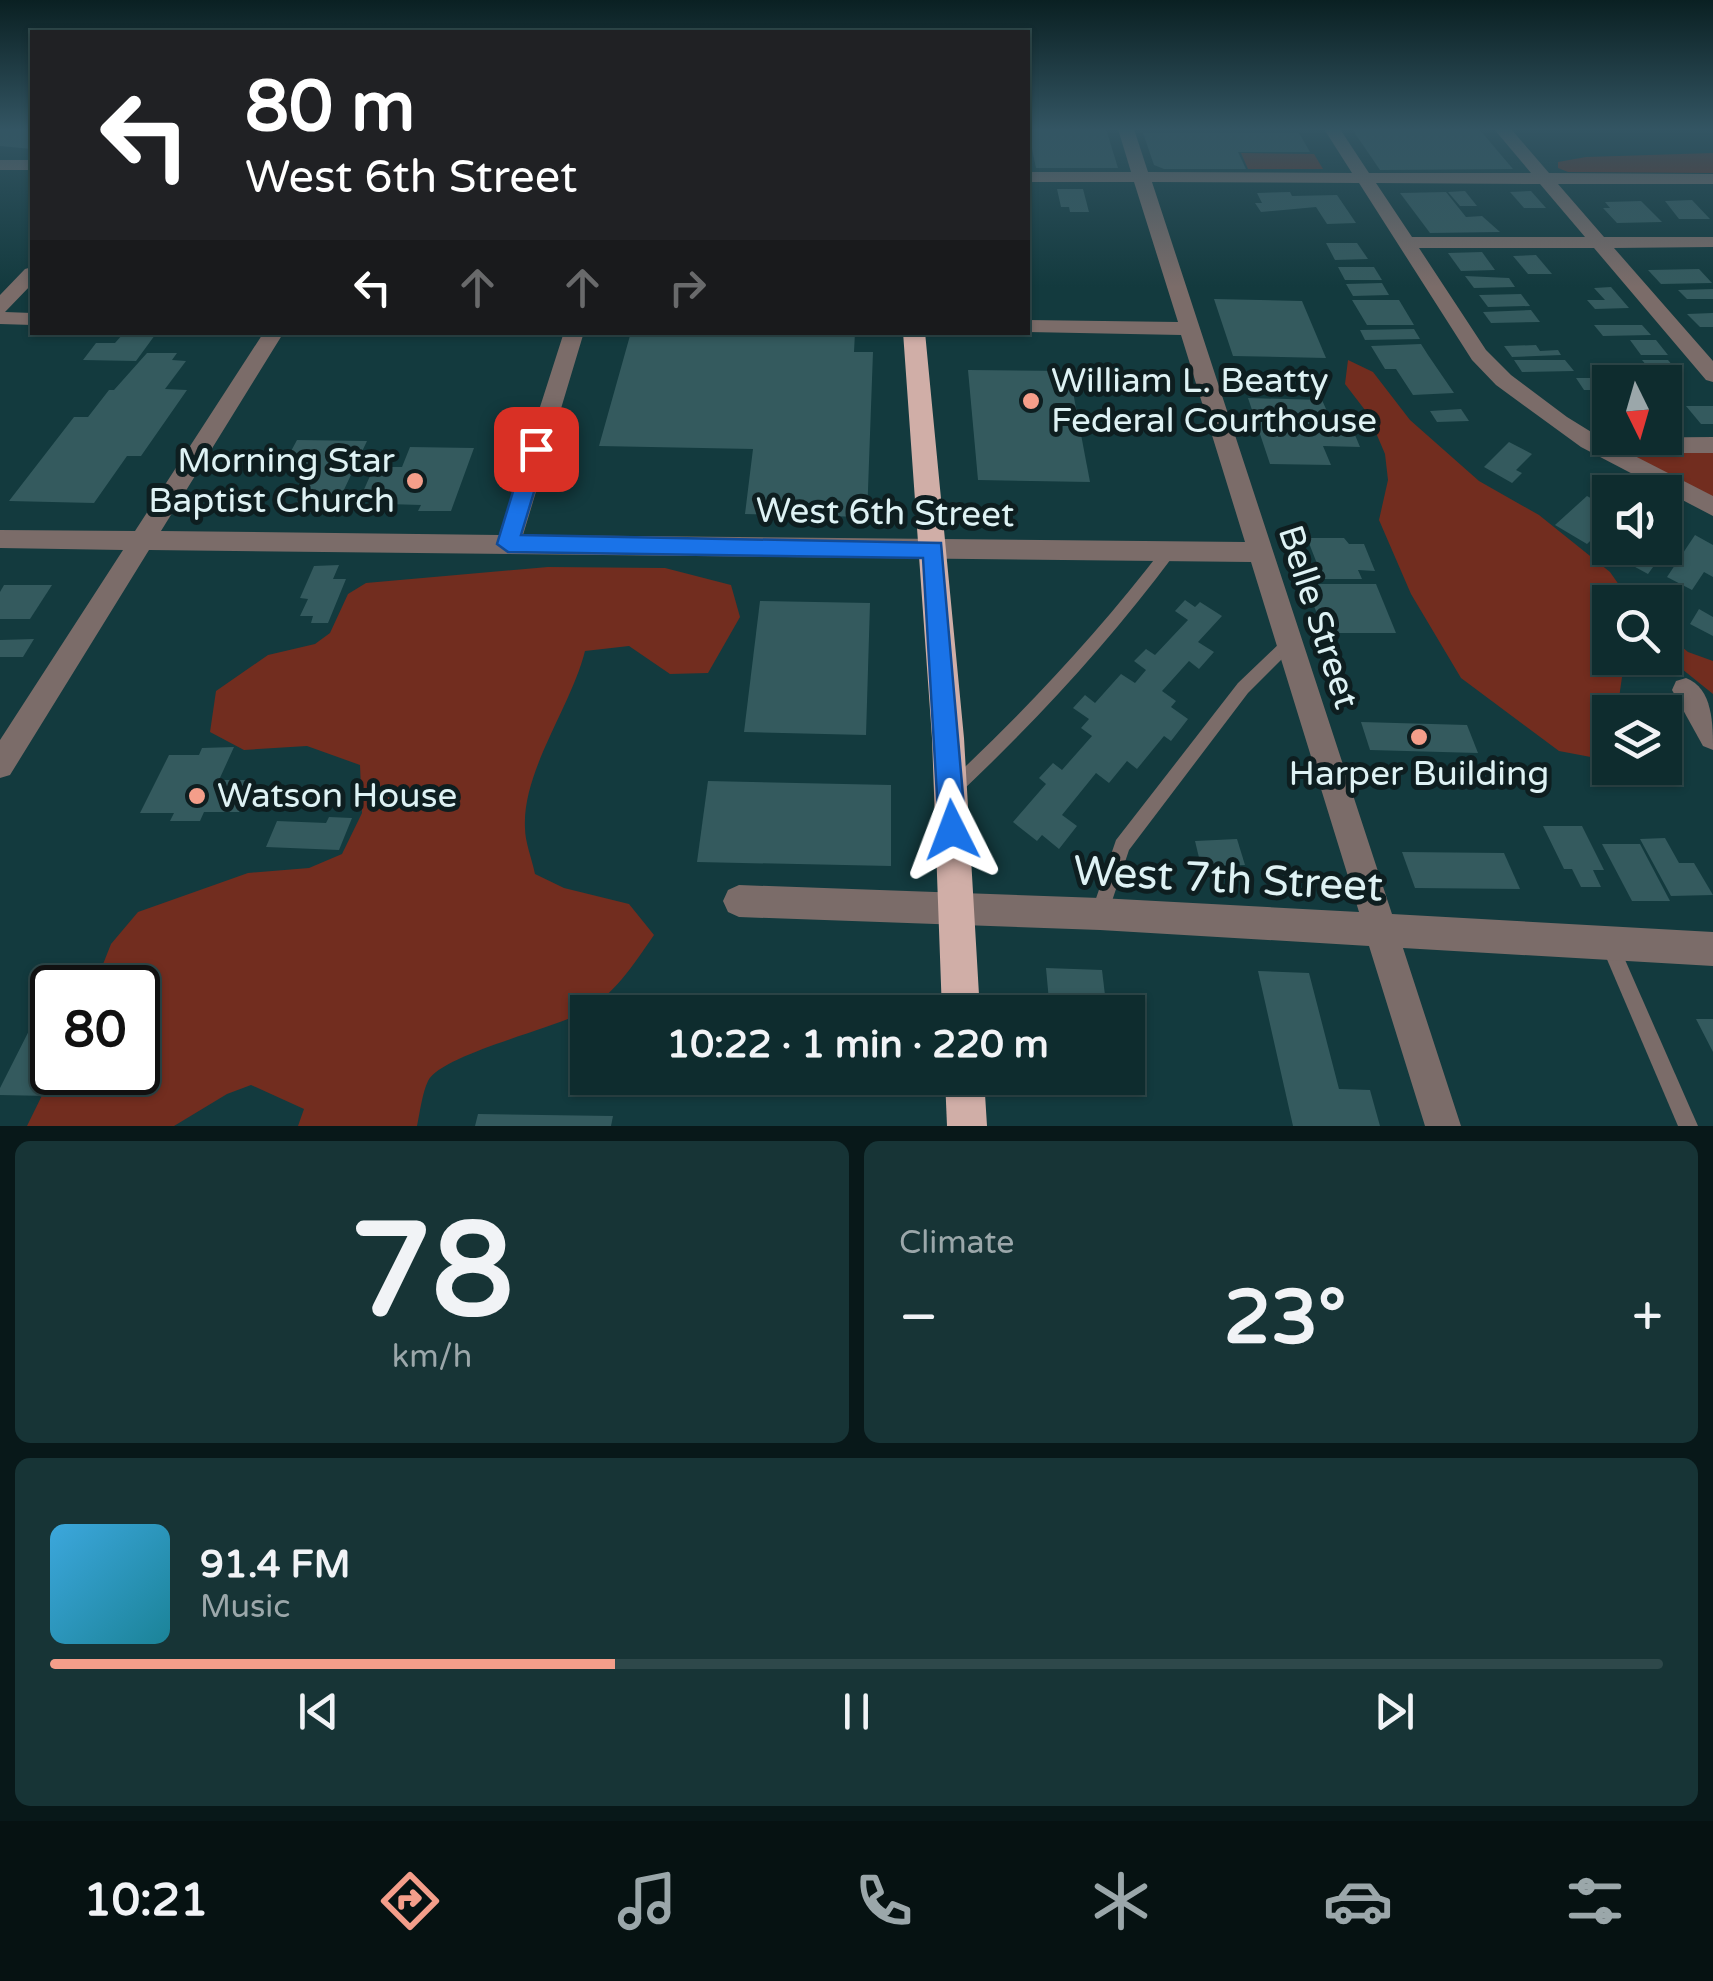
<!DOCTYPE html>
<html lang="en">
<head>
<meta charset="utf-8">
<style>
  :root { --surface:#0e2c2e; --page:#173436; --text:#f1f3f6; --muted:#9ba7aa; --line:#2e484a; --accent:#f49e8a }
  body { margin:0; font-family:"Varela Round",sans-serif; background:var(--page); color:var(--text); height:100vh; display:flex; flex-direction:column; font-size:38px; white-space:nowrap }
  * { box-sizing:border-box; margin:0 }
  p { font-size:32px; color:var(--muted) }
  .icon { flex:none; width:55px; height:55px; fill:none; stroke:currentColor; stroke-width:2; stroke-linecap:round; stroke-linejoin:round }
  .map { position:relative; height:1126px; overflow:hidden }
  .sheet { display:flex; flex-direction:column; gap:15px; padding:15px; background:#081819; flex:1 }
  .sheet>* { flex:none }
  .top-card { position:absolute; left:30px; top:30px; width:1000px; height:305px; border-radius:0px; box-shadow:0 2px 8px #0004,0 0 0 2px var(--line); background:#202124; color:#fff; overflow:hidden }
  .needle { width:65px; rotate:175deg }
  .controls { position:absolute; left:1592px; top:365px; display:grid; gap:20px }
  .controls a { display:grid; place-items:center; width:90px; height:90px; border-radius:0px; background:var(--surface); box-shadow:0 2px 8px #0004,0 0 0 2px var(--line); font-size:50px }
  .speed { position:absolute; left:30px; top:965px; display:flex; gap:20px; font-size:50px; font-weight:700; text-align:center }
  .speed>* { display:grid; place-content:center; width:130px; height:130px; border-radius:50%; background:var(--surface); box-shadow:0 2px 8px #0004,0 0 0 2px var(--line); line-height:1 }
  .speed .limit { border:5px solid #111; border-radius:15px; background:#fff; color:#111 }
  .pin { position:absolute; display:grid; place-items:center; width:85px; height:85px; color:#fff; margin:-42px; border-radius:20px; box-shadow:0 5px 15px #0006 }
  .me { position:absolute; width:110px; margin:-55px; rotate:357deg; stroke-linejoin:round; filter:drop-shadow(0 0 8px #0008) }
  .turn { display:flex; align-items:center; gap:35px; height:210px; padding:0 50px; font-size:45px }
  .turn .icon { width:130px; height:130px; stroke-width:2.5 }
  .turn b { display:block; font-size:70px; line-height:85px }
  .lanes { display:flex; align-items:center; height:95px; padding:0 50px; background:#0003; justify-content:center; gap:50px; direction:ltr }
  .lanes .off { opacity:.35 }
  .big { font-size:75px; font-weight:700; line-height:1.1 }
  .sheet .card { flex:1; display:flex; flex-direction:column; justify-content:center; gap:15px; min-width:0; padding:0 35px; border-radius:15px; background:var(--page) }
  .sheet .dial { align-items:center; gap:0 }
  .dial b { font-size:130px; line-height:1 }
  .song { display:flex; align-items:center; gap:30px }
  .cover { width:120px; height:120px; border-radius:15px; background:linear-gradient(135deg,hsl(200 70% 55%),hsl(190 70% 35%)) }
  .played { height:10px; border-radius:5px; background:linear-gradient(90deg,var(--accent) 35%,var(--line) 35%) }
  .keys { display:flex; justify-content:space-around; direction:ltr }
  .heat { display:flex; justify-content:space-between; align-items:center; font-size:55px; direction:ltr }
  .sheet .tiles { flex:1; display:grid; gap:15px; grid-template-columns:1fr 1fr }
  .card:last-child { grid-column:span 2 }
  .trip { position:absolute; left:570px; top:995px; width:575px; height:100px; border-radius:0px; background:var(--surface); box-shadow:0 2px 8px #0004,0 0 0 2px var(--line); font-weight:700; line-height:100px; text-align:center }
  .tabs { display:flex; height:160px; justify-content:space-around; align-items:center; background:#061212; color:var(--muted) }
  .tabs .icon { width:70px; height:70px }
  .tabs .current { color:var(--accent) }
  .tabs b { font-size:45px; color:var(--text) }
  .map>svg:first-child { display:block }
  .green { fill:#722d1f }
  .building { fill:#345a5e }
  .lines { fill:none; stroke-linecap:round; stroke-linejoin:round }
  .service { fill:#7b6c69; fill-rule:evenodd }
  .minor { fill:#7b6c69; fill-rule:evenodd }
  .trunk { fill:#d0aea7; fill-rule:evenodd }
  .route { fill:#1a73e8; stroke:#114b97; stroke-width:2.5 }
  .poi-dot { fill:#f49e8a; stroke:#0e1e20; stroke-width:4 }
  .labels { text-anchor:middle; dominant-baseline:central; stroke-width:10; stroke-linejoin:round; paint-order:stroke }
  .poi-label { font-size:35px; fill:#def2f4; stroke:#0e1e20; text-anchor:start }
  .street-label { font-size:35px; fill:#def2f4; stroke:#0e1e20 }
  .near-street-label { font-size:42px; fill:#def2f4; stroke:#0e1e20 }
</style>
</head>
<body>
<div class="map">
<svg width="1713" height="1126" viewBox="0 0 1713 1126">
  <rect width="100%" height="100%" fill="#133a3e"/>
  <g class="green">
    <path d="M 1241,153 L 1314,154 L 1323,169 L 1248,169 Z"/>
    <path d="M 1713,153 L 1713,173 L 1568,172 L 1558,168 L 1558,162 L 1586,157 Z"/>
    <path d="M 1348,360 L 1373,372 L 1410,420 L 1479,481 L 1539,515 L 1610,572 L 1631,602 L 1610,602 L 1610,658 L 1640,658 L 1623,670 L 1617,712 L 1610,712 L 1610,751 L 1596,758 L 1559,751 L 1461,678 L 1411,594 L 1379,520 L 1388,480 L 1385,454 L 1368,414 L 1345,384 Z"/>
    <path d="M 1615,449 L 1713,449 L 1713,500 Z"/>
    <path d="M 548,567 L 665,568 L 731,585 L 740,617 L 708,673 L 670,674 L 629,646 L 585,651 C 571,707 522,771 525,828 C 525,842 532,859 535,874 L 564,888 L 629,904 L 654,935 C 633,965 614,996 581,1013 C 549,1030 441,1055 428,1081 C 422,1094 420,1112 417,1126 L 298,1126 L 304,1109 L 251,1085 L 227,1094 L 174,1126 L 27,1126 L 53,1073 L 138,1072 L 138,988 L 94,987 L 111,944 L 138,912 L 248,873 L 309,868 L 342,854 L 362,813 L 360,765 L 307,746 L 244,750 L 210,732 L 216,691 L 268,655 L 315,644 L 330,633 L 348,594 L 366,583 Z"/>
    <path d="M 1665,633 L 1688,652 L 1713,661 L 1713,694 L 1677,665 L 1651,658 L 1665,658 Z"/>
  </g>
  <g class="building">
    <path d="M 0,129 L 32,129 L 32,149 L 0,146 Z"/>
    <path d="M 1028,129 L 1106,129 L 1118,168 L 1036,168 Z"/>
    <path d="M 1352,129 L 1479,129 L 1513,169 L 1380,170 Z"/>
    <path d="M 1143,133 L 1299,133 L 1310,152 L 1238,152 L 1246,169 L 1164,169 L 1154,165 Z"/>
    <path d="M 1057,189 L 1083,189 L 1089,212 L 1070,212 L 1069,207 L 1061,207 Z"/>
    <path d="M 1465,191 L 1477,206 L 1460,206 L 1448,192 Z"/>
    <path d="M 1531,191 L 1546,208 L 1524,208 L 1510,192 Z"/>
    <path d="M 1290,192 L 1292,196 L 1337,195 L 1356,223 L 1327,224 L 1316,207 L 1261,212 L 1255,203 L 1262,203 L 1257,193 Z"/>
    <path d="M 1446,192 L 1466,217 L 1482,216 L 1500,232 L 1430,233 L 1400,193 Z"/>
    <path d="M 1692,200 L 1710,219 L 1679,219 L 1665,201 Z"/>
    <path d="M 1641,201 L 1662,222 L 1617,223 L 1603,208 L 1610,208 L 1605,202 Z"/>
    <path d="M 1326,243 L 1357,243 L 1368,259 L 1335,260 Z"/>
    <path d="M 1482,252 L 1495,270 L 1461,271 L 1448,253 Z"/>
    <path d="M 1536,255 L 1552,274 L 1528,274 L 1513,256 Z"/>
    <path d="M 1338,267 L 1374,267 L 1382,280 L 1345,280 Z"/>
    <path d="M 1699,269 L 1712,283 L 1661,284 L 1648,270 Z"/>
    <path d="M 1465,276 L 1509,278 L 1515,287 L 1474,288 Z"/>
    <path d="M 1382,283 L 1389,295 L 1353,296 L 1346,284 Z"/>
    <path d="M 1611,287 L 1629,308 L 1595,309 L 1587,300 L 1605,300 L 1594,288 Z"/>
    <path d="M 1713,289 L 1713,299 L 1687,299 L 1678,290 Z"/>
    <path d="M 1521,294 L 1530,306 L 1488,307 L 1479,295 Z"/>
    <path d="M 1214,299 L 1302,301 L 1326,358 L 1233,356 Z"/>
    <path d="M 1352,300 L 1399,300 L 1414,325 L 1367,325 Z"/>
    <path d="M 1531,310 L 1540,322 L 1491,323 L 1483,312 Z"/>
    <path d="M 1713,313 L 1713,327 L 1700,327 L 1687,314 Z"/>
    <path d="M 1594,325 L 1642,325 L 1651,335 L 1603,336 Z"/>
    <path d="M 1414,329 L 1420,339 L 1365,340 L 1360,330 Z"/>
    <path d="M 631,332 L 855,332 L 854,352 L 873,352 L 867,517 L 745,514 L 753,449 L 599,446 Z"/>
    <path d="M 122,335 L 155,335 L 136,361 L 83,360 L 96,343 L 115,343 Z"/>
    <path d="M 1630,340 L 1656,340 L 1668,355 L 1641,355 Z"/>
    <path d="M 1421,344 L 1428,355 L 1454,393 L 1413,395 L 1396,369 L 1385,369 L 1371,346 Z"/>
    <path d="M 1536,345 L 1540,351 L 1558,350 L 1561,355 L 1512,357 L 1504,346 Z"/>
    <path d="M 147,353 L 177,353 L 172,360 L 186,361 L 165,389 L 187,390 L 141,456 L 127,456 L 94,503 L 9,501 L 74,417 L 88,417 L 109,390 L 114,390 Z"/>
    <path d="M 1514,360 L 1565,360 L 1574,371 L 1522,372 Z"/>
    <path d="M 1642,360 L 1668,360 L 1678,372 L 1652,372 Z"/>
    <path d="M 968,370 L 1069,371 L 1090,482 L 978,480 Z"/>
    <path d="M 1576,378 L 1625,378 L 1628,382 L 1610,382 L 1610,390 L 1584,390 Z"/>
    <path d="M 1248,398 L 1322,400 L 1330,418 L 1348,418 L 1360,447 L 1323,446 L 1331,465 L 1270,464 Z"/>
    <path d="M 1686,406 L 1713,406 L 1713,424 L 1701,424 Z"/>
    <path d="M 1461,409 L 1469,421 L 1437,422 L 1430,411 Z"/>
    <path d="M 297,440 L 367,441 L 333,513 L 292,512 L 307,483 L 301,483 L 309,468 L 282,468 Z"/>
    <path d="M 1509,442 L 1532,454 L 1516,470 L 1522,473 L 1512,483 L 1484,467 Z"/>
    <path d="M 410,447 L 474,448 L 451,511 L 418,511 L 421,505 L 387,504 L 391,494 L 362,494 L 374,467 L 402,467 Z"/>
    <path d="M 1587,496 L 1610,509 L 1610,522 L 1587,544 L 1555,525 Z"/>
    <path d="M 1665,535 L 1673,539 L 1648,574 L 1615,556 L 1622,548 L 1665,548 Z"/>
    <path d="M 1695,535 L 1713,545 L 1713,577 L 1704,572 L 1692,590 L 1667,577 Z"/>
    <path d="M 1307,538 L 1344,538 L 1349,544 L 1364,544 L 1375,571 L 1358,570 L 1362,579 L 1323,579 Z"/>
    <path d="M 339,565 L 333,579 L 346,579 L 328,623 L 311,623 L 313,616 L 300,616 L 308,599 L 300,598 L 314,566 Z"/>
    <path d="M 1306,584 L 1376,584 L 1396,633 L 1324,633 Z"/>
    <path d="M 4,585 L 52,585 L 30,619 L 0,619 L 0,592 Z"/>
    <path d="M 1185,600 L 1195,607 L 1200,602 L 1222,616 L 1198,642 L 1214,652 L 1199,669 L 1189,661 L 1162,691 L 1176,701 L 1171,707 L 1188,719 L 1171,741 L 1164,736 L 1137,769 L 1127,761 L 1109,783 L 1096,773 L 1062,815 L 1077,826 L 1059,849 L 1042,835 L 1037,841 L 1013,822 L 1046,784 L 1039,778 L 1053,763 L 1062,770 L 1092,736 L 1081,728 L 1089,719 L 1073,708 L 1085,695 L 1095,703 L 1121,674 L 1135,683 L 1146,670 L 1134,661 L 1146,649 L 1155,655 L 1188,620 L 1175,611 Z"/>
    <path d="M 760,601 L 870,603 L 866,735 L 744,732 Z"/>
    <path d="M 1699,609 L 1713,617 L 1713,636 L 1690,624 Z"/>
    <path d="M 34,639 L 23,657 L 0,657 L 0,640 Z"/>
    <path d="M 1361,722 L 1467,725 L 1478,753 L 1370,750 Z"/>
    <path d="M 234,747 L 219,780 L 253,780 L 239,812 L 204,812 L 200,821 L 170,821 L 174,813 L 140,813 L 169,755 L 199,755 L 202,748 Z"/>
    <path d="M 708,781 L 891,785 L 891,866 L 697,862 Z"/>
    <path d="M 329,817 L 352,818 L 339,850 L 266,847 L 277,821 L 326,823 Z"/>
    <path d="M 1543,826 L 1582,826 L 1604,870 L 1593,870 L 1601,887 L 1581,887 L 1572,869 L 1564,869 Z"/>
    <path d="M 1665,838 L 1679,863 L 1694,863 L 1713,895 L 1671,896 L 1640,839 Z"/>
    <path d="M 1237,839 L 1245,865 L 1201,866 L 1195,841 Z"/>
    <path d="M 1602,844 L 1640,844 L 1670,901 L 1632,901 Z"/>
    <path d="M 1402,852 L 1504,853 L 1520,889 L 1415,888 Z"/>
    <path d="M 1046,968 L 1102,970 L 1107,1012 L 1050,1012 Z"/>
    <path d="M 1258,971 L 1309,973 L 1339,1089 L 1370,1090 L 1380,1126 L 1293,1126 Z"/>
    <path d="M 42,1005 L 52,1005 L 52,1072 L 59,1072 L 48,1096 L 0,1095 L 0,1088 Z"/>
    <path d="M 1696,1019 L 1713,1019 L 1713,1052 Z"/>
    <path d="M 478,1114 L 613,1116 L 611,1126 L 475,1126 Z"/>
  </g>
  <g class="lines">
    <g class="service">
      <path d="M 1169,546 L 1174,547 L 1176,551 L 1174,555 C 1110,641 1038,719 961,792 L 955,795 L 949,792 L 947,787 L 949,782 C 1027,709 1099,632 1164,547 Z"/>
      <path d="M 1289,637 L 1294,639 L 1296,643 L 1294,647 L 1248,693 L 1129,850 L 1106,919 L 1100,922 L 1094,919 L 1091,913 L 1116,840 L 1238,683 L 1284,639 Z"/>
      <path d="M 1609,934 L 1615,937 L 1698,1126 L 1678,1126 L 1600,943 L 1603,937 Z"/>
    </g>
    <g class="minor">
      <path d="M 1118,129 L 1134,129 L 1148,172 L 1352,173 L 1324,129 L 1340,129 L 1369,173 L 1531,173 L 1494,129 L 1511,129 L 1549,173 L 1713,174 L 1713,184 L 1558,184 L 1604,237 L 1713,237 L 1713,247 L 1614,248 L 1713,361 L 1713,382 L 1706,380 L 1594,248 L 1419,248 L 1486,350 L 1511,375 L 1567,417 L 1601,438 L 1713,437 L 1713,453 L 1629,453 L 1713,496 L 1713,516 L 1581,447 L 1496,385 L 1472,360 L 1359,183 L 1152,182 L 1392,914 L 1713,932 L 1713,966 L 1403,948 L 1461,1126 L 1425,1126 L 1369,946 L 1100,930 L 739,917 L 728,912 L 723,901 L 728,890 L 739,885 L 1100,898 L 1359,912 L 1251,562 L 149,550 L 10,775 L 0,778 L 0,740 L 123,550 L 0,548 L 0,530 L 135,531 L 264,332 L 284,332 L 161,531 L 499,535 L 564,332 L 584,332 L 523,535 L 1245,542 L 1181,335 L 1028,332 L 1028,320 L 1178,322 L 1134,182 L 1028,182 L 1028,172 L 1131,172 ZM 1376,183 L 1540,184 L 1585,237 L 1412,237 Z"/>
      <rect x="0" y="160" width="32" height="10"/>
      <path d="M 32,267 L 32,284 L 5,312 L 32,313 L 32,325 L 0,324 L 0,295 L 25,269 Z"/>
      <path d="M 1686,678 C 1713,688 1713,725 1713,750 L 1703,746 L 1672,690 L 1676,681 Z"/>
    </g>
    <g class="trunk">
      <path d="M 903,332 L 925,332 L 964,738 L 980,1012 L 942,1012 L 932,738 Z"/>
      <path d="M 945,1078 L 984,1078 L 987,1126 L 947,1126 Z"/>
    </g>
  </g>
  <linearGradient id="sky" x2="0" y2="1"><stop stop-color="#0a2022"/><stop offset="0.45" stop-color="#335563"/><stop offset="1" stop-color="#335563" stop-opacity="0"/></linearGradient>
  <rect width="1713" height="287" fill="url(#sky)"/>
  <path class="route" d="M 536,442 L 547,449 L 521,535 L 941,543 L 966,830 L 962,839 L 952,843 L 943,839 L 939,830 L 923,558 L 508,552 L 497,544 L 526,449 Z"/>
  <g class="poi-dot">
    <circle cx="1031" cy="401" r="10"/>
    <circle cx="415" cy="481" r="10"/>
    <circle cx="1419" cy="737" r="10"/>
    <circle cx="197" cy="796" r="10"/>
  </g>
  <g class="labels">
    <g class="poi-label">
      <text x="1051" y="381">William L. Beatty<tspan x="1051" dy="40">Federal Courthouse</tspan></text>
      <text x="395" y="461" text-anchor="end">Morning Star<tspan x="395" dy="40">Baptist Church</tspan></text>
      <text x="1419" y="774" text-anchor="middle">Harper Building</text>
      <text x="217" y="796">Watson House</text>
    </g>
    <g class="street-label">
      <text transform="translate(885 513) rotate(1)">West 6th Street</text>
      <text transform="translate(1318 617) rotate(72)">Belle Street</text>
    </g>
    <g class="near-street-label">
      <text transform="translate(1228 879) rotate(3)">West 7th Street</text>
    </g>
  </g>
</svg>
<div class="controls">
<a><svg class="needle" viewBox="-14 -14 28 28"><path d="M0-13l5 13h-10z" fill="#e53935"/><path d="M0 13l5-13h-10z" fill="#9ba7aa"/></svg></a>
<a><svg class="icon" aria-label="sound" viewBox="0 0 24 24"><path d="M4 9h4l5-4v14l-5-4H4zM17 9q2 3 0 6"/></svg></a>
<a><svg class="icon" aria-label="search" viewBox="0 0 24 24"><circle cx="10" cy="10" r="6"/><path d="M15 15l6 6"/></svg></a>
<a><svg class="icon" aria-label="layers" viewBox="0 0 24 24"><path d="M12 4l9 5-9 5-9-5zM3 14l9 5 9-5"/></svg></a>
</div>
<div class="speed"><div class="limit">80</div></div>
<div class="pin" style="left:536px;top:449px;background:#d93025"><svg class="icon" aria-label="arrive" viewBox="0 0 24 24"><path d="M6 21V4h12l-3 4 3 4H6"/></svg></div>
<svg class="me" style="left:952px;top:830px" viewBox="-20 -20 40 40"><path d="M0-17L14 15 0 8-14 15z" fill="#1a73e8" stroke="#fff" stroke-width="4"/></svg>
<div class="trip">10:22 · 1 min · 220 m</div>
<div class="top-card">
<div class="turn"><svg class="icon" aria-label="left" viewBox="0 0 24 24"><path d="M17 20v-9H6M10 6l-5 5 5 5"/></svg><div><b>80 m</b>West 6th Street</div></div>
<div class="lanes"><svg class="icon" aria-label="left" viewBox="0 0 24 24"><path d="M17 20v-9H6M10 6l-5 5 5 5"/></svg><svg class="icon off" aria-label="ahead" viewBox="0 0 24 24"><path d="M12 20V5M6 11l6-6 6 6"/></svg><svg class="icon off" aria-label="ahead" viewBox="0 0 24 24"><path d="M12 20V5M6 11l6-6 6 6"/></svg><svg class="icon off" aria-label="right" viewBox="0 0 24 24"><path d="M7 20v-9h11M14 6l5 5-5 5"/></svg></div>
</div>
</div>
<section class="sheet">
<div class="tiles">
<div class="card dial"><b>78</b><p>km/h</p></div>
<div class="card"><p>Climate</p>
<div class="heat"><a>−</a><b class="big">23°</b><a>+</a></div>
</div>
<div class="card">
<div class="song"><i class="cover"></i><div><b>91.4 FM</b><p>Music</p></div></div>
<div class="played"></div>
<div class="keys"><svg class="icon" aria-label="previous" viewBox="0 0 24 24"><path d="M18 5L8 12l10 7zM5 5v14"/></svg><svg class="icon" aria-label="pause" viewBox="0 0 24 24"><path d="M8 5v14M16 5v14"/></svg><svg class="icon" aria-label="next" viewBox="0 0 24 24"><path d="M6 5l10 7-10 7zM19 5v14"/></svg></div>
</div>
</div>
</section>
<nav class="tabs">
<b>10:21</b>
<svg class="icon current" aria-label="directions" viewBox="0 0 24 24"><path d="M12 3l9 9-9 9-9-9zM9 14v-3h6M13 9l2 2-2 2"/></svg>
<svg class="icon" aria-label="music" viewBox="0 0 24 24"><path d="M9 18V5l10-2v13"/><circle cx="6" cy="18" r="3"/><circle cx="16" cy="16" r="3"/></svg>
<svg class="icon" aria-label="phone" viewBox="0 0 24 24"><path d="M5 4h4l2 5-3 2q2 4 5 5l2-3 5 2v4C11 20 4 13 5 4z"/></svg>
<svg class="icon" aria-label="climate" viewBox="0 0 24 24"><path d="M12 3v18M4 7l16 10M4 17L20 7"/></svg>
<svg class="icon" aria-label="car" viewBox="0 0 24 24"><path d="M5 17H2v-5l4-1 3-4h7l3 4 3 1v5h-3M9 17h6M6 11h13"/><circle cx="7" cy="17" r="2"/><circle cx="17" cy="17" r="2"/></svg>
<svg class="icon" aria-label="filters" viewBox="0 0 24 24"><path d="M4 7h16M4 17h16"/><circle cx="9" cy="7" r="2"/><circle cx="15" cy="17" r="2"/></svg>
</nav>
</body>
</html>
